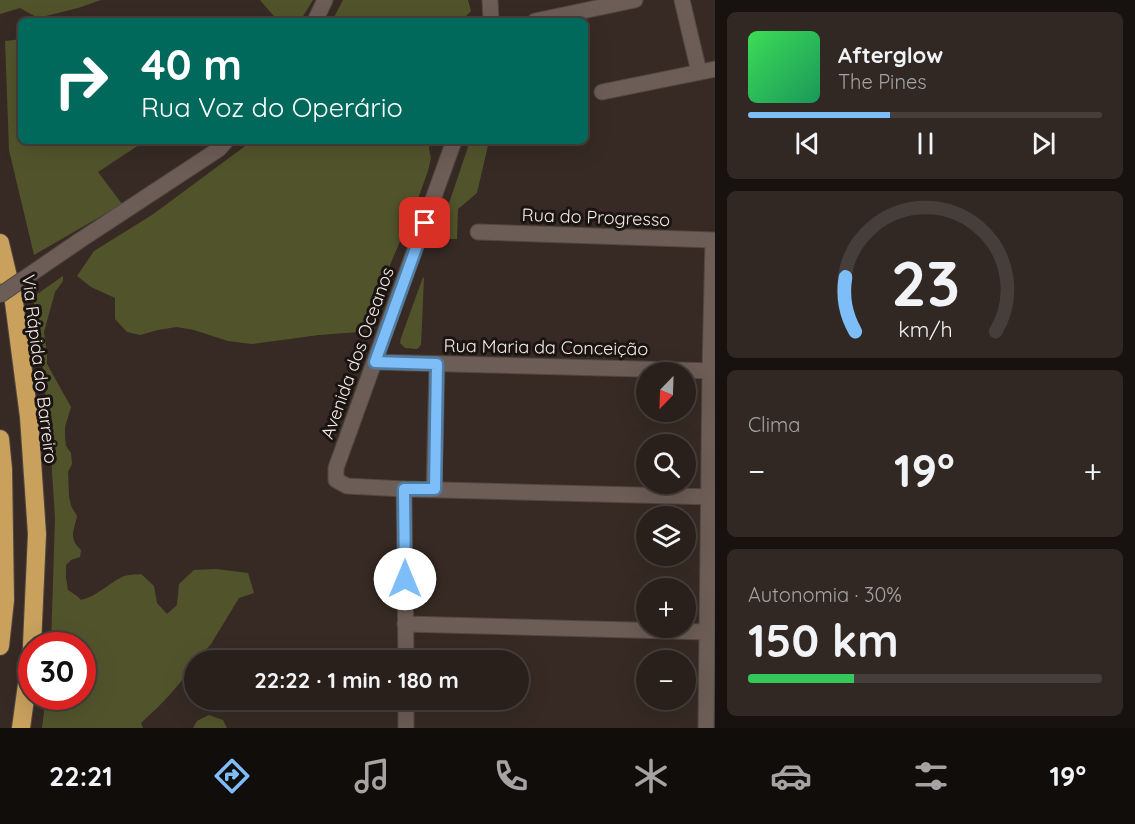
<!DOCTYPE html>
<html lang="pt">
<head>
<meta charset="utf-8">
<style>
  :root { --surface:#29201b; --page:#312824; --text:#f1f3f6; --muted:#a5a3a3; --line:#453e3a; --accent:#7dbef9 }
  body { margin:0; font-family:Quicksand,sans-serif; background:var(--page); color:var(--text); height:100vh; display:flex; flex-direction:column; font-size:22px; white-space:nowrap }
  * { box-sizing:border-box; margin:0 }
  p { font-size:20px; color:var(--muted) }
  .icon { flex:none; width:33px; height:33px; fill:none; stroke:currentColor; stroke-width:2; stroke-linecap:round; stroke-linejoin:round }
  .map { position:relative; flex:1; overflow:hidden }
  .side { display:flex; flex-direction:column; gap:12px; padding:12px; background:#17120f; width:420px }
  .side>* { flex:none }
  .banner { position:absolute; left:18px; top:18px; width:570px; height:126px; border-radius:9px; box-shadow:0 6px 24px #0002,0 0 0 2px var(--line); background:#00695c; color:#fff; overflow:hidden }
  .needle { width:39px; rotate:203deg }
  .fabs { position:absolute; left:636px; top:362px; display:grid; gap:12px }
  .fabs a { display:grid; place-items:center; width:60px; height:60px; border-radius:50%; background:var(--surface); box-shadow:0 6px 24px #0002,0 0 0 2px var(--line); font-size:30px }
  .speed { position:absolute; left:18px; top:632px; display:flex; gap:12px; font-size:30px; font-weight:700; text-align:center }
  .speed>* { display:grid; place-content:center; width:78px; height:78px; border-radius:50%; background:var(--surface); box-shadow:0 6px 24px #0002,0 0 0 2px var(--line); line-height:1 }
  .speed .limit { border:9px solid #d22; background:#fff; color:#111 }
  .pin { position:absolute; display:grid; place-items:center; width:51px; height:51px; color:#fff; margin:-26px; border-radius:12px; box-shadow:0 3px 9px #0006 }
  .me { position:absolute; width:66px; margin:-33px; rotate:0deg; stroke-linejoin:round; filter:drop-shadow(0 0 4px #0008) }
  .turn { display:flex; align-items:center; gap:21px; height:126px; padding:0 24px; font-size:27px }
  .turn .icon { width:78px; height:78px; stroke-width:2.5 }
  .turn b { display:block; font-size:42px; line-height:51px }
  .big { font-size:45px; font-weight:800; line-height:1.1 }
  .side .tile { flex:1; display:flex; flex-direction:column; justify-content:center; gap:9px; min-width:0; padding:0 21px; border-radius:9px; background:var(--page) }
  .side .dial { align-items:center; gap:0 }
  .dial svg { height:156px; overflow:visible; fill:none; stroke:var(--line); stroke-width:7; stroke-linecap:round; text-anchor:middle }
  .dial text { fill:var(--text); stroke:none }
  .song { display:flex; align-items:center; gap:18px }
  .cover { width:72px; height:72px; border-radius:9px; background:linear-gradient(135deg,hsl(130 70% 55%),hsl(150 70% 35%)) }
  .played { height:6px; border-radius:3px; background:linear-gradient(90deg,var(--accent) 40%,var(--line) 40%) }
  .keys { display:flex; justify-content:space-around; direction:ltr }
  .heat { display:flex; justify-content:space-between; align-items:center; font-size:33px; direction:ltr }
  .charge { height:9px; border-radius:4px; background:linear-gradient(90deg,#34c759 30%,var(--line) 0) }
  .trip { position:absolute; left:184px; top:650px; width:345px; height:60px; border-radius:30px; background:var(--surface); box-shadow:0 6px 24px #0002,0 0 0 2px var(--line); font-weight:800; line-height:60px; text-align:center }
  .dock { display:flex; height:96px; justify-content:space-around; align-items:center; background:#100d0b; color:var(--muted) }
  .dock .icon { width:42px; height:42px }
  .dock .on { color:var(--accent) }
  .dock b { font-size:27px; color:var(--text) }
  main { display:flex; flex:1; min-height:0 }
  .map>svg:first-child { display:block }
  .green { fill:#51542b }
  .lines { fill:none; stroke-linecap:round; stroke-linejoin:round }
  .street-casing { stroke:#524741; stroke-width:17 }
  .highway-casing { stroke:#524741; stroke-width:20 }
  .street { stroke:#6c5d56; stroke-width:15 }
  .highway { stroke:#c9a15d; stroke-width:18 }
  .street-bridge-casing { stroke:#524741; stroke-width:17; stroke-linecap:butt }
  .street-bridge { stroke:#6c5d56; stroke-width:15 }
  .route-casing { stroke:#517ca2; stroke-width:15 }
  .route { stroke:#7dbef9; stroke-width:10 }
  .labels { text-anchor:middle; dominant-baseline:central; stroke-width:6; stroke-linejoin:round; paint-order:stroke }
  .street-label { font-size:18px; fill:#f5ece7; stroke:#1a1412 }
</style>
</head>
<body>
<main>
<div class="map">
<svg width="715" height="728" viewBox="0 0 715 728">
  <rect width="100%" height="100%" fill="#372a24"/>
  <g class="green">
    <path d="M 0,0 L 101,0 L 78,8 L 38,18 L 20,8 L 0,14 Z"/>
    <path d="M 260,0 L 313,0 L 300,21 L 278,21 Z"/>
    <path d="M 343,0 L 468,0 L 471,11 L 461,21 L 332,21 Z"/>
    <path d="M 21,39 L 21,141 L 145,141 L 98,172 L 122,204 L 34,255 L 9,150 L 5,41 Z"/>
    <path d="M 252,141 L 430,141 L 429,149 L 431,158 L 428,171 L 416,204 L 384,279 L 376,307 L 359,332 L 319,335 L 252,344 L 228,341 L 194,330 L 177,327 L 158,330 L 140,335 L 127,332 L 115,319 L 115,298 L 91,287 L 77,276 L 94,251 L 152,215 Z"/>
    <path d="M 470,141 L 489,141 L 477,193 L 458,209 L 457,239 L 437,239 Z"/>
    <path d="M 63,276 L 63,281 L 55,292 L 44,332 L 47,354 L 47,364 L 71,407 L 65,427 L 65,437 L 66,446 L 71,453 L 72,464 L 68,472 L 69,496 L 71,506 L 77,516 C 74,531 68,538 81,550 L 80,557 L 71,560 L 66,565 L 66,578 L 68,590 L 77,596 L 81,600 C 97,596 108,584 122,577 C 128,574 136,575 141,574 L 154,586 L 157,603 L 167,614 L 177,605 L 179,584 L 194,570 L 216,569 L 248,573 L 254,593 L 239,598 L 211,644 L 197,660 L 195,660 C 183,683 160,706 141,723 L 143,728 L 42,728 L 46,696 L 82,696 L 82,645 L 51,645 L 55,518 L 50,440 L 42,360 L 33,297 Z"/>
    <path d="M 423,277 L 424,278 L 421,345 L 417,349 L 405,348 L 400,343 L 401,338 Z"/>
    <path d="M 209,715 L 223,720 L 227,728 L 193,728 L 197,721 Z"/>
  </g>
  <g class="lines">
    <g class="street-casing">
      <g id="street">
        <path d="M 490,0 L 491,21"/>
        <path d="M 682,0 L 699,72"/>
        <path d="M 315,21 L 325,0"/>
        <path d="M 535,21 L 635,0"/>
        <path d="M 602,92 L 715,69"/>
        <path d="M 454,141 L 336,468 L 336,480 L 347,486 L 404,489 L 715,497"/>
        <path d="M 478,232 L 713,240 L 710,371 L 706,728"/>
        <path d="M 79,241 L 219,149 L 226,141"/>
        <path d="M 375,362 L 715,371"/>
        <path d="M 404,489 L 406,660"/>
        <path d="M 434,489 L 437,364"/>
        <path d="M 405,624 L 707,632"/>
        <path d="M 406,699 L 406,728"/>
      </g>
    </g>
    <g class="highway-casing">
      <g id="highway">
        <path d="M 0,243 L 14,302 L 29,417 L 37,534 L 32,645"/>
        <path d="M 0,439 L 3,469 L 5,600 L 0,646"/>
        <path d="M 21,728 L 32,648"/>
      </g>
    </g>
    <use href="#street" class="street"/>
    <use href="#highway" class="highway"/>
    <g class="street-bridge-casing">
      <path id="street-bridge" d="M 0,295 L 79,241"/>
    </g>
    <use href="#street-bridge" class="street-bridge"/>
  </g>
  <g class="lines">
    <g class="route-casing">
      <path id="route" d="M 405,579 L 404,489 L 435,489 L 437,364 L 375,362 L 425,223"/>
    </g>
    <use href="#route" class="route"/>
  </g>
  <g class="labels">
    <g class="street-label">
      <text transform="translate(596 217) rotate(2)">Rua do Progresso</text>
      <text transform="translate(546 347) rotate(1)">Rua Maria da Conceição</text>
      <text transform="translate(357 353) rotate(-70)">Avenida dos Oceanos</text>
      <text transform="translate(40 369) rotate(83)">Via Rápida do Barreiro</text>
    </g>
  </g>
</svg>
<div class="fabs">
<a><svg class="needle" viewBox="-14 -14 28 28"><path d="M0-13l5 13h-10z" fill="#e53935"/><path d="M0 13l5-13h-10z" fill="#a5a3a3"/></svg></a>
<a><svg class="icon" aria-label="search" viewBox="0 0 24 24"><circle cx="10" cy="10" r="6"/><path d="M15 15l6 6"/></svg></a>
<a><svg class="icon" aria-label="layers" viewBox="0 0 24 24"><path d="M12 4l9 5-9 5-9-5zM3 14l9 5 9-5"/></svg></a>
<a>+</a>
<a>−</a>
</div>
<div class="speed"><div class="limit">30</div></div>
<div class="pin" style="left:425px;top:223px;background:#d93025"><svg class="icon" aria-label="arrive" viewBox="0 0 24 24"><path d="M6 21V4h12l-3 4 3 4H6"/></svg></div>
<svg class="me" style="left:405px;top:579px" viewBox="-20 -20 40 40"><circle r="19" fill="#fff"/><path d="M0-13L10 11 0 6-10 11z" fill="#7dbef9"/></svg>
<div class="trip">22:22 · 1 min · 180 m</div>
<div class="banner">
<div class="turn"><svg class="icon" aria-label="right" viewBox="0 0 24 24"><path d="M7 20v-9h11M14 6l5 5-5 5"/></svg><div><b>40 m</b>Rua Voz do Operário</div></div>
</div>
</div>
<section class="side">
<div class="tile">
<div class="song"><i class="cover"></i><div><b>Afterglow</b><p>The Pines</p></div></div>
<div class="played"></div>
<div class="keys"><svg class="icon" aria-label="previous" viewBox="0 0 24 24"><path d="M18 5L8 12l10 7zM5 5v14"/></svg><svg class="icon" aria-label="pause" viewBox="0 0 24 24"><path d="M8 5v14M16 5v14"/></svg><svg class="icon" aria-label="next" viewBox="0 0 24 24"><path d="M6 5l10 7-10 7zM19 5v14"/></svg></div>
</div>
<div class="tile dial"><svg viewBox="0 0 100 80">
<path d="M14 69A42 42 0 1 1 86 69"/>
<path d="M14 69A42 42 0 0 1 9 41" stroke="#7dbef9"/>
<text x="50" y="56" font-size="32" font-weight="700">23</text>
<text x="50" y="72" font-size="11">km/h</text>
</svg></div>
<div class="tile"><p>Clima</p>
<div class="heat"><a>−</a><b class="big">19°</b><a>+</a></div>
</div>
<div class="tile"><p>Autonomia · 30%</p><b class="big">150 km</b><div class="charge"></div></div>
</section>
</main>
<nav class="dock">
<b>22:21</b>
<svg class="icon on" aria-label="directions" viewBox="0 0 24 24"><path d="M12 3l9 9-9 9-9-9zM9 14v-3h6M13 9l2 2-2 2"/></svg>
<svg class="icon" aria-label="music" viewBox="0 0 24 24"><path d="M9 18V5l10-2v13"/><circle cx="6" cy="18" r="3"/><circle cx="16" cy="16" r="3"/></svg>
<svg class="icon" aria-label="phone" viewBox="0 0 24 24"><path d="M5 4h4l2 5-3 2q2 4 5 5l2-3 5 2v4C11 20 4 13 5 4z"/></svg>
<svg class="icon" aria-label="climate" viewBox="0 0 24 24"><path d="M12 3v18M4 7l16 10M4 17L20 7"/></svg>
<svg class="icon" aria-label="car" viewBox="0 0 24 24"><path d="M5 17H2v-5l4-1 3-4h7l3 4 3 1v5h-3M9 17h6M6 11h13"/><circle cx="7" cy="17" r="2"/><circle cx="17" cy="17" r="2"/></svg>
<svg class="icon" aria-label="filters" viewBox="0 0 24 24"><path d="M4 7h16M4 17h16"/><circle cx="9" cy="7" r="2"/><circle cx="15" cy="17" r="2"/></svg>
<b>19°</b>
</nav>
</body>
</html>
